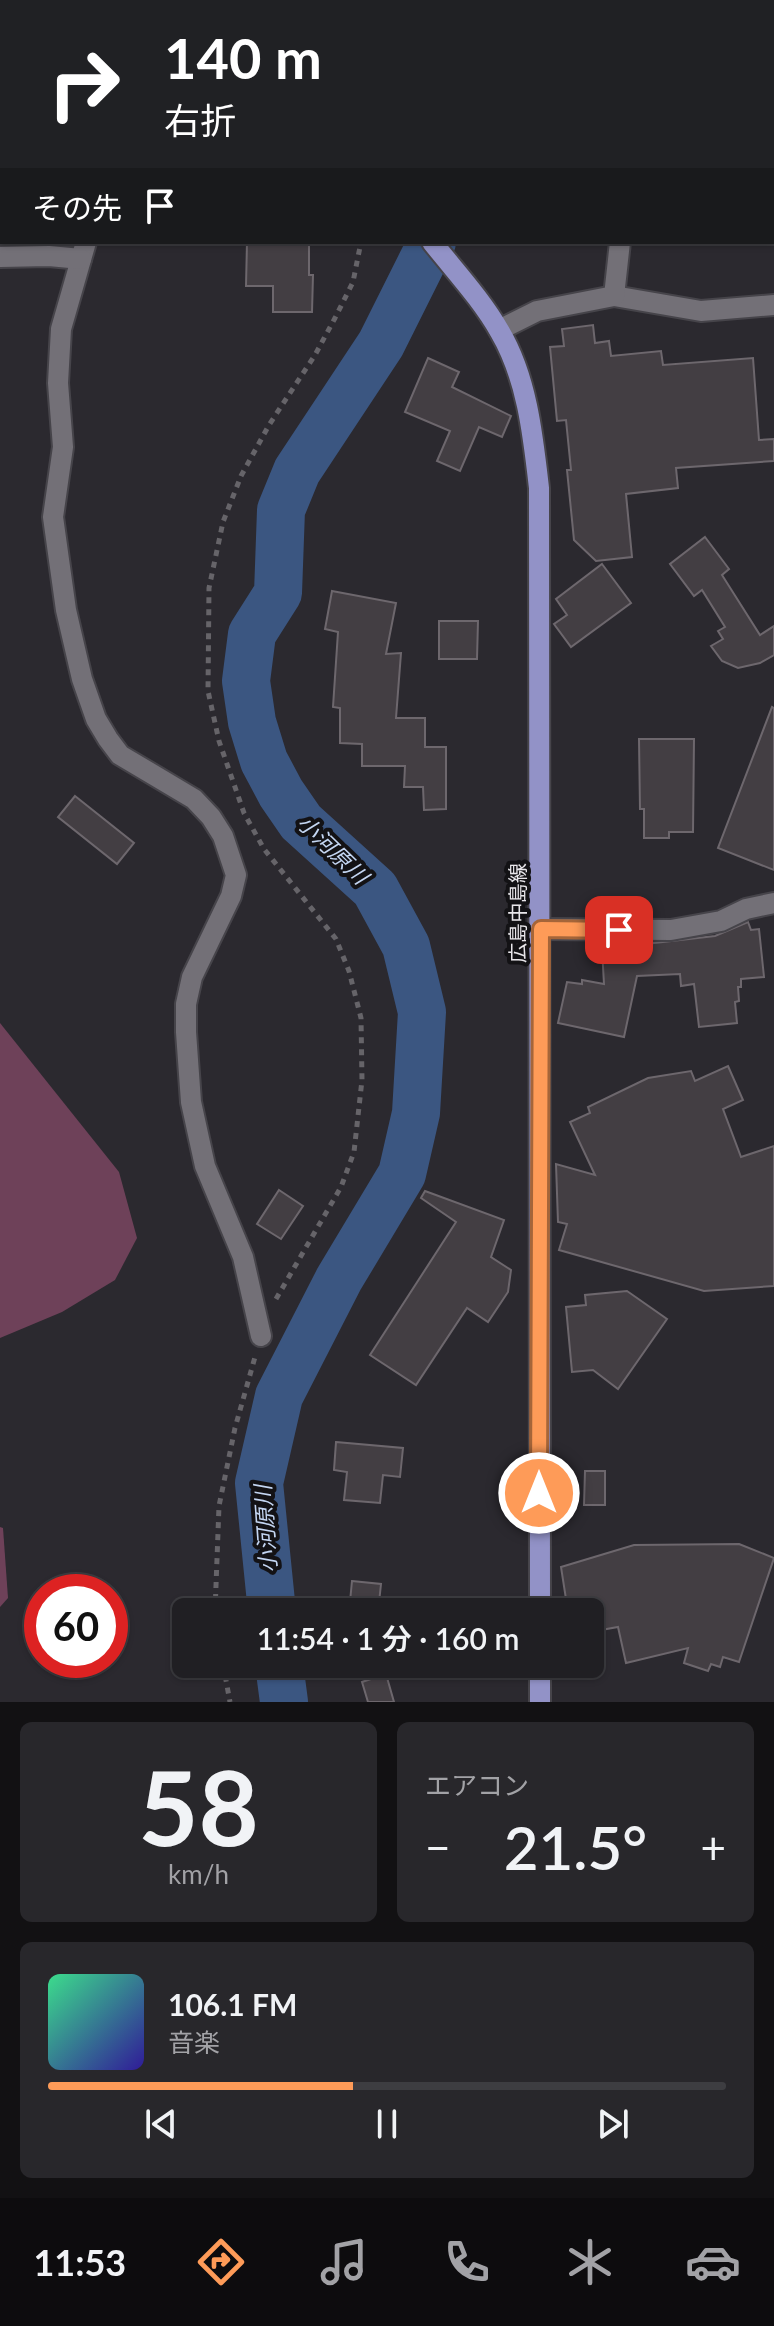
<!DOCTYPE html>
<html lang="ja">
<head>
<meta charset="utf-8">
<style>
  :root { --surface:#201f23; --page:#28272b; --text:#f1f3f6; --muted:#a2a2a6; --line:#3d3d41; --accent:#fe9b58 }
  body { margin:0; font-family:Lato,"Noto Sans JP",sans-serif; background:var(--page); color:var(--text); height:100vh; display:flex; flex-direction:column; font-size:30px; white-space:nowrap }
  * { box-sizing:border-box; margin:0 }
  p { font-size:26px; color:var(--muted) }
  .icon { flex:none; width:44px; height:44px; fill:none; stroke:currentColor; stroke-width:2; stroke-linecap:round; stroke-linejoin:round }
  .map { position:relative; height:1702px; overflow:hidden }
  .panel { display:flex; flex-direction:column; gap:20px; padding:20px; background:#121113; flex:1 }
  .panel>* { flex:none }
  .banner { position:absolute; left:0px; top:0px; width:774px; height:244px; box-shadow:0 2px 6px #0004,0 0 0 2px var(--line); background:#202124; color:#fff; overflow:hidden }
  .speed { position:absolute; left:24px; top:1574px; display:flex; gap:16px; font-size:40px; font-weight:700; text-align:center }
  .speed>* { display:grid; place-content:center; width:104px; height:104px; border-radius:50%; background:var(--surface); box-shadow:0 2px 6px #0004,0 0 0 2px var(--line); line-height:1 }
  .speed .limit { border:12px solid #d22; background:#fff; color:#111 }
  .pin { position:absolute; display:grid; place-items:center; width:68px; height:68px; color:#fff; margin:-34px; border-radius:16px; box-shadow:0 4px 12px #0006 }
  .me { position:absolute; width:88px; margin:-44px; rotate:0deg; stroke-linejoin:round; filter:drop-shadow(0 0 6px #0008) }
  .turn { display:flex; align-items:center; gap:28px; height:168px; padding:0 32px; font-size:36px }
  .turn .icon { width:104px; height:104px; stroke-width:2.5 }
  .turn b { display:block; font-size:56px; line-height:68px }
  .then { display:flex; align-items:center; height:76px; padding:0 32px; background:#0003; gap:16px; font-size:30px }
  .big { font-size:60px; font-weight:600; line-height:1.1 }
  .panel .card { flex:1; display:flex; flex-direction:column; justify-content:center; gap:12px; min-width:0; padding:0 28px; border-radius:12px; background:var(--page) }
  .panel .dial { align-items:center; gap:0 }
  .dial b { font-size:104px; line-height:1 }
  .song { display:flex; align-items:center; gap:24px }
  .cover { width:96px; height:96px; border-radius:12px; background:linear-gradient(135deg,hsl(150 70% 55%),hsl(250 70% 35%)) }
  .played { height:8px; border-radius:4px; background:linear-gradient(90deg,var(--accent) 45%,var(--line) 45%) }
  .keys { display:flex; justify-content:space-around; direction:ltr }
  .heat { display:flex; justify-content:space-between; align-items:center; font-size:44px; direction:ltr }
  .panel .tiles { flex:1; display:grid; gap:20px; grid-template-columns:1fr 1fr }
  .card:last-child { grid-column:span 2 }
  .trip { position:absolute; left:172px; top:1598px; width:432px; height:80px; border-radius:12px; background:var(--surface); box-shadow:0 2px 6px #0004,0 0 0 2px var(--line); font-weight:600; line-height:80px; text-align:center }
  .dock { display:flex; height:128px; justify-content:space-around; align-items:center; background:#0d0c0e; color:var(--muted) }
  .dock .icon { width:56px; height:56px }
  .dock .selected { color:var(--accent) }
  .dock b { font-size:36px; color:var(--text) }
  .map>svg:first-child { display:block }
  .green { fill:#6e4159 }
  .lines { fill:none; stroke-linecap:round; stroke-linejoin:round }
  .river { stroke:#3b5681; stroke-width:48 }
  .building { fill:#433e43; stroke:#6d676d; stroke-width:2 }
  .minor-casing { stroke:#46444a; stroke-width:24 }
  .major-casing { stroke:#46444a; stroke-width:24 }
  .path { stroke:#666469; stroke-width:5; stroke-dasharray:6 6; stroke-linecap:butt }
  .minor { stroke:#737077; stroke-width:20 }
  .major { stroke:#9292c7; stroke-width:20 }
  .route-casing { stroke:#a56539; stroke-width:20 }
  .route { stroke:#fe9b58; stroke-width:14 }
  .labels { text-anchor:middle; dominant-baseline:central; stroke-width:8; stroke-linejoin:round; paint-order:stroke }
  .street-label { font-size:20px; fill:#e8e6ea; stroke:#131215 }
  .water-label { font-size:22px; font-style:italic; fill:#c4d6f2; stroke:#131215 }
</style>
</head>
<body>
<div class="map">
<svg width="774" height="1702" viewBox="0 0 774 1702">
  <rect width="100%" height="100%" fill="#2b292f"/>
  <g class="green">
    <path d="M 0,1023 L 119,1172 L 137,1238 L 115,1280 L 62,1312 L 0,1338 Z"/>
    <path d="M 0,1527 L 3,1528 L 8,1598 L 0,1607 Z"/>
  </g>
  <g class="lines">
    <g class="river">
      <path d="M 470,2 L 470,0"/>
      <path d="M 272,1612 L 259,1483 L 279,1396 L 339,1279 L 402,1174 L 416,1113 L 422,1012 L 406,946 L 375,889 L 301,822 L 281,793 L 264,761 L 252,722 L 246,681 L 252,634 L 278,593 L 281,510 L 297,471 L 381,344 L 432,242"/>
      <path d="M 279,1664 L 284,1702"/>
    </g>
  </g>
  <g class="building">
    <path d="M 247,242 L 309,242 L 309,275 L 313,275 L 312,312 L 273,312 L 273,286 L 246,286 Z"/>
    <path d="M 593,325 L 595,343 L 609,341 L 611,356 L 661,351 L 663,365 L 753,358 L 759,440 L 774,439 L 774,461 L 676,468 L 678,488 L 626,494 L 632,557 L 596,561 L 574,540 L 567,470 L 571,470 L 566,420 L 557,421 L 550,347 L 564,346 L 562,329 Z"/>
    <path d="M 428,358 L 459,372 L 452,387 L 511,416 L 502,437 L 479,427 L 460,471 L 437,461 L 450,431 L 405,412 Z"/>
    <path d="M 705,537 L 729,569 L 722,575 L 760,635 L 774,626 L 774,655 L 760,663 L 738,668 L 722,661 L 711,646 L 723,639 L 718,631 L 725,627 L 702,590 L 694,596 L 670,564 Z"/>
    <path d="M 602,564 L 631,603 L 571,647 L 554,624 L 567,615 L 556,599 Z"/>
    <path d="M 332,591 L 396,603 L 386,654 L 401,653 L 396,718 L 425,718 L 425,747 L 446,747 L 446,809 L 424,810 L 423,787 L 404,787 L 405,766 L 362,766 L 362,744 L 340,743 L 340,708 L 333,707 L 338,632 L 325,629 Z"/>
    <path d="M 439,621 L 478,621 L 477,659 L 439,659 Z"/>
    <path d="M 772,707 L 774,708 L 774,870 L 718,848 Z"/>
    <path d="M 639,739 L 694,739 L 693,832 L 669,832 L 669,838 L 644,838 L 644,809 L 640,809 Z"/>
    <path d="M 75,796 L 134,843 L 117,864 L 58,817 Z"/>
    <path d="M 748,922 L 751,930 L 759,929 L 764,977 L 741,979 L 741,987 L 738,987 L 739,1001 L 735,1002 L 737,1023 L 699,1027 L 694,984 L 681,986 L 680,974 L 637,976 L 624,1037 L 558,1023 L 567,982 L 582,984 L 582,980 L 604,984 L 602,949 L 715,936 Z"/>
    <path d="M 728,1066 L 743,1100 L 723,1109 L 741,1157 L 774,1146 L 774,1286 L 704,1291 L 559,1250 L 567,1224 L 558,1222 L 556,1164 L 595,1175 L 570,1122 L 590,1113 L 588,1107 L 648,1078 L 691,1071 L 695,1081 Z"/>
    <path d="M 279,1190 L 303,1206 L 281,1239 L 257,1224 Z"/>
    <path d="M 425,1191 L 504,1220 L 491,1257 L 511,1270 L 508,1292 L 488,1322 L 467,1308 L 416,1385 L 370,1355 L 456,1222 L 421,1198 Z"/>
    <path d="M 627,1291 L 667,1319 L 618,1389 L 593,1370 L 572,1372 L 566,1307 L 586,1305 L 585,1295 Z"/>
    <path d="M 336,1442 L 403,1448 L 400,1477 L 383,1475 L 380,1503 L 344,1500 L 347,1472 L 334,1470 Z"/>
    <path d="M 585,1471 L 605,1471 L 605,1505 L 584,1505 Z"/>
    <path d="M 739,1544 L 774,1558 L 739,1662 L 723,1657 L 720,1667 L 711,1664 L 708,1671 L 684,1663 L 688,1648 L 626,1663 L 618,1627 L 590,1632 L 590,1612 L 568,1612 L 561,1567 L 634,1545 Z"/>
    <path d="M 352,1581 L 381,1584 L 378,1612 L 349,1612 Z"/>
    <path d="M 386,1674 L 394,1702 L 368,1702 L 362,1682 Z"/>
  </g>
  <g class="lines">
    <g class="minor-casing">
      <g id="minor">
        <path d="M 109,0 L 109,2"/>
        <path d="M 86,242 L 61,329 L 58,383 L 63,447 L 53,517 L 66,610 L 82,679 L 96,719 L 108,739 L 120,755 L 194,799 L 211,817 L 223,836 L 236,875 L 231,896 L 192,977 L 186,1004 L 186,1032 L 191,1102 L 205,1166 L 243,1257 L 261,1336"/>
        <path d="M 0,257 L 49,256 L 81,259"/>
        <path d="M 614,296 L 701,311 L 774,305"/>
        <path d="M 499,330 L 537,311 L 614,296 L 620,242"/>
        <path d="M 541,929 L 671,930 L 721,921 L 746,909 L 774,903"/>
      </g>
    </g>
    <g class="major-casing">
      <g id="major">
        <path d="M 258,0 L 259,2"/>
        <path d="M 432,242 C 455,271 482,300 500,332 C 527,378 533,435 539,488 L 540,1612"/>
        <path d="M 540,1664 L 540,1702"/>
      </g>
    </g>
    <g class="path">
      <path d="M 421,2 L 421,0"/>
      <path d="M 276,1299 L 341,1187 L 354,1152 L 362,1080 L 361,1018 L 349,971 L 336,939 L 264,849 L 244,813 L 219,741 L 208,691 L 209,588 L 223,522 L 241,476 L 269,425 L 315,355 L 335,318 L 353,282 L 361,242"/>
      <path d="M 215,1612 L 219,1506 L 235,1428 L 255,1357"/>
      <path d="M 223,1664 L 230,1702"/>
    </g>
    <use href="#minor" class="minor"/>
    <use href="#major" class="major"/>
  </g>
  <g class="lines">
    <g class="route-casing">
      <path id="route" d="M 539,1493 L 541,929 L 619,930"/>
    </g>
    <use href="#route" class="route"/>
  </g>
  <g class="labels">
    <g class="street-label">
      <text transform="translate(517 913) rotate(-90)">広島中島線</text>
    </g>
    <g class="water-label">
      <text transform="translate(333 849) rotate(44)">小河原川</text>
      <text transform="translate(265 1529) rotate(-94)">小河原川</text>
    </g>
  </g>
</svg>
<div class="speed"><div class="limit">60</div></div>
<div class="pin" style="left:619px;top:930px;background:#d93025"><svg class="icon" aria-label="arrive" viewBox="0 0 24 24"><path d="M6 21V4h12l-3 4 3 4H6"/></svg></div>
<svg class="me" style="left:539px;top:1493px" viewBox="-20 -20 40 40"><circle r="17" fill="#fe9b58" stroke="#fff" stroke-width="3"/><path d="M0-11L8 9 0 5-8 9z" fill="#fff"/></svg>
<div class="trip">11:54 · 1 分 · 160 m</div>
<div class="banner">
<div class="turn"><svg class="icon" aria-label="right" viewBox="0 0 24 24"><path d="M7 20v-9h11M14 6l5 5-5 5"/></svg><div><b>140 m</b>右折</div></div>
<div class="then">その先<svg class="icon" aria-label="arrive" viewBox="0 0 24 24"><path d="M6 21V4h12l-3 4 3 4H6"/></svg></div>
</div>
</div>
<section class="panel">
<div class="tiles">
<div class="card dial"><b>58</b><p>km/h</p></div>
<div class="card"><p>エアコン</p>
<div class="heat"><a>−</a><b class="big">21.5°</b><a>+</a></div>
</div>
<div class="card">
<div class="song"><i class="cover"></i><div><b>106.1 FM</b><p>音楽</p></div></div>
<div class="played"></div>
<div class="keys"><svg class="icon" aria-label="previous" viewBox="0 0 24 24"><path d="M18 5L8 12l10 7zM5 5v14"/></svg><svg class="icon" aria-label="pause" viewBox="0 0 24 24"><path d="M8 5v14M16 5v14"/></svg><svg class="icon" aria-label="next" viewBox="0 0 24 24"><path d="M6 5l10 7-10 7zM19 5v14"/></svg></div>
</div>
</div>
</section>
<nav class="dock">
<b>11:53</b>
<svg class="icon selected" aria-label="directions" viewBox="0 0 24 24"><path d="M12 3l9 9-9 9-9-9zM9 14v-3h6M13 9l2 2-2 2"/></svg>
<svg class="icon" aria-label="music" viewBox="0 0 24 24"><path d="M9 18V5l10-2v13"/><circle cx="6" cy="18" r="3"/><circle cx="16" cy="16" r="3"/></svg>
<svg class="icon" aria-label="phone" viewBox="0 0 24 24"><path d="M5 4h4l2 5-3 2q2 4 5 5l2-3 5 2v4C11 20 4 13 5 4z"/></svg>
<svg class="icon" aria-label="climate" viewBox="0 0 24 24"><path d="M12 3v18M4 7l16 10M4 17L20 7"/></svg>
<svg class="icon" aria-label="car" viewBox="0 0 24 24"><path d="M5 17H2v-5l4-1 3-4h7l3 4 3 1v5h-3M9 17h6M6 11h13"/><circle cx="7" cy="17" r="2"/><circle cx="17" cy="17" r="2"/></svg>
</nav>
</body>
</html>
